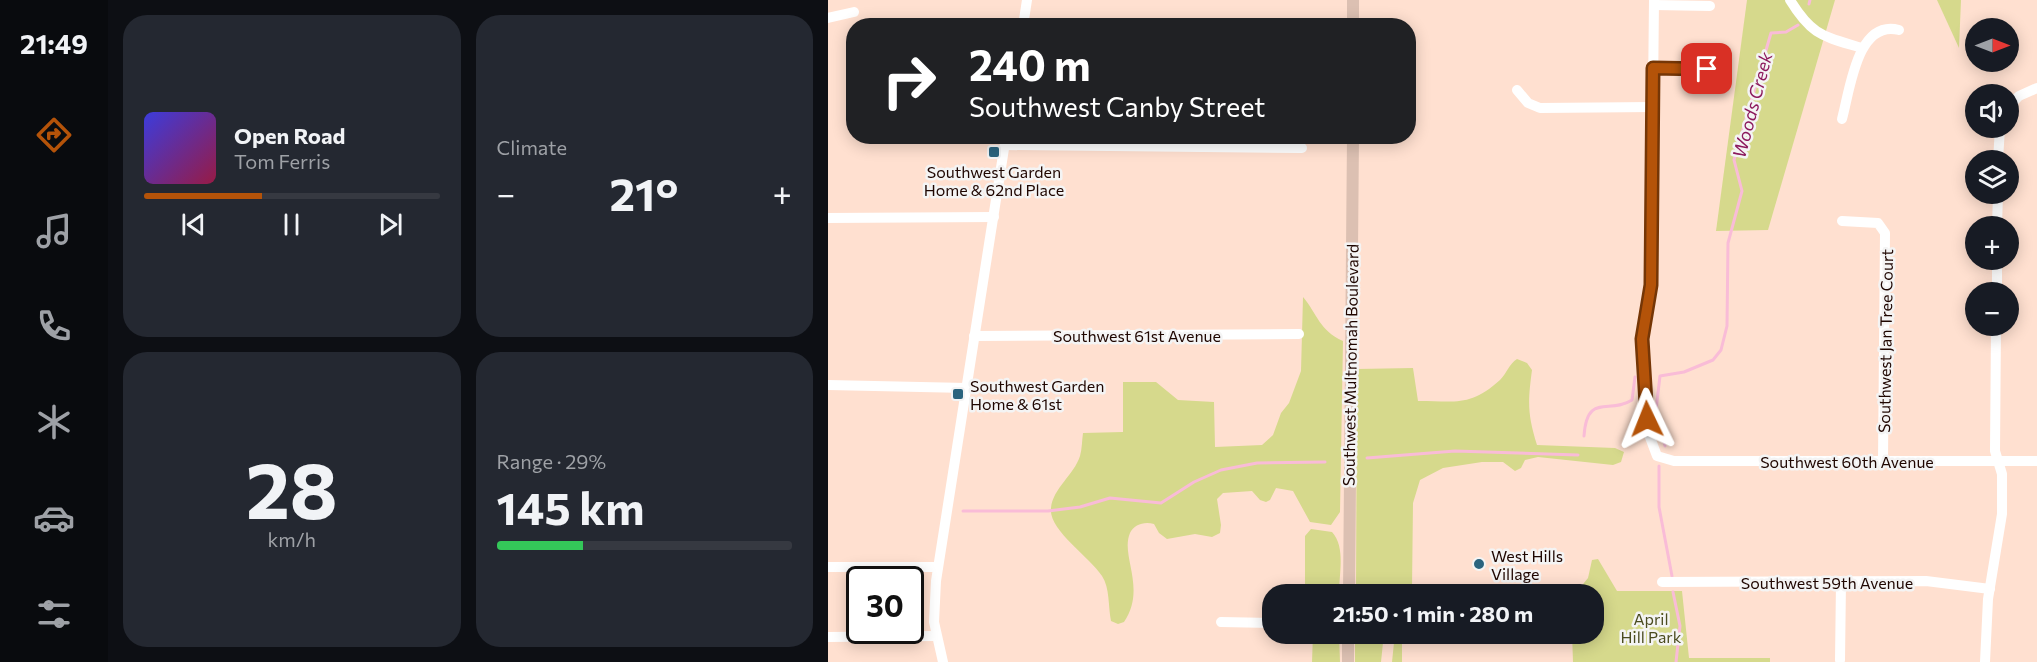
<!DOCTYPE html>
<html lang="en">
<head>
<meta charset="utf-8">
<style>
  :root { --surface:#171b24; --page:#242831; --text:#f1f3f6; --muted:#9ea1a6; --line:#363941; --accent:#b45309 }
  body { margin:0; font-family:Commissioner,sans-serif; background:var(--page); color:var(--text); height:100vh; display:flex; flex-direction:column; font-size:22px; white-space:nowrap }
  * { box-sizing:border-box; margin:0 }
  p { font-size:20px; color:var(--muted) }
  .icon { flex:none; width:33px; height:33px; fill:none; stroke:currentColor; stroke-width:2; stroke-linecap:round; stroke-linejoin:round }
  .map { position:relative; flex:1; overflow:hidden }
  .drawer { display:flex; flex-direction:column; gap:15px; padding:15px; background:#0d0f14; width:720px }
  .drawer>* { flex:none }
  .hud { position:absolute; left:18px; top:18px; width:570px; height:126px; border-radius:24px; box-shadow:0 3px 15px #0003; background:#202124; color:#fff; overflow:hidden }
  .needle { width:39px; rotate:90deg }
  .controls { position:absolute; left:1137px; top:18px; display:grid; gap:12px }
  .controls a { display:grid; place-items:center; width:54px; height:54px; border-radius:50%; background:var(--surface); box-shadow:0 3px 15px #0003; font-size:30px }
  .speed { position:absolute; left:18px; top:566px; display:flex; gap:12px; font-size:30px; font-weight:700; text-align:center }
  .speed>* { display:grid; place-content:center; width:78px; height:78px; border-radius:50%; background:var(--surface); box-shadow:0 3px 15px #0003; line-height:1 }
  .speed .limit { border:3px solid #111; border-radius:9px; background:#fff; color:#111 }
  .pin { position:absolute; display:grid; place-items:center; width:51px; height:51px; color:#fff; margin:-26px; border-radius:12px; box-shadow:0 3px 9px #0006 }
  .me { position:absolute; width:66px; margin:-33px; rotate:358deg; stroke-linejoin:round; filter:drop-shadow(0 0 4px #0008) }
  .turn { display:flex; align-items:center; gap:21px; height:126px; padding:0 24px; font-size:27px }
  .turn .icon { width:78px; height:78px; stroke-width:2.5 }
  .turn b { display:block; font-size:42px; line-height:51px }
  .big { font-size:45px; font-weight:700; line-height:1.1 }
  .drawer .card { flex:1; display:flex; flex-direction:column; justify-content:center; gap:9px; min-width:0; padding:0 21px; border-radius:24px; background:var(--page) }
  .drawer .dial { align-items:center; gap:0 }
  .dial b { font-size:78px; line-height:1 }
  .song { display:flex; align-items:center; gap:18px }
  .cover { width:72px; height:72px; border-radius:9px; background:linear-gradient(135deg,hsl(240 70% 55%),hsl(340 70% 35%)) }
  .played { height:6px; border-radius:3px; background:linear-gradient(90deg,var(--accent) 40%,var(--line) 40%) }
  .keys { display:flex; justify-content:space-around; direction:ltr }
  .heat { display:flex; justify-content:space-between; align-items:center; font-size:33px; direction:ltr }
  .charge { height:9px; border-radius:4px; background:linear-gradient(90deg,#34c759 29%,var(--line) 0) }
  .drawer .tiles { flex:1; display:grid; gap:15px; grid-template-columns:repeat(2,1fr) }
  .trip { position:absolute; left:434px; top:584px; width:342px; height:60px; border-radius:24px; background:var(--surface); box-shadow:0 3px 15px #0003; font-weight:700; line-height:60px; text-align:center }
  main { display:flex; flex:1; min-height:0 }
  .tabs { display:flex; flex-direction:column; width:108px; justify-content:space-around; align-items:center; background:#090b0e; color:var(--muted) }
  .tabs .icon { width:42px; height:42px }
  .tabs .on { color:var(--accent) }
  .tabs b { font-size:27px; color:var(--text) }
  .map>svg:first-child { display:block }
  .green { fill:#d6d98c }
  .lines { fill:none; stroke-linecap:round; stroke-linejoin:round }
  .stream { stroke:#f9bcd7; stroke-width:3 }
  .minor { stroke:#fff; stroke-width:10 }
  .major { stroke:#dcc0b2; stroke-width:12 }
  .route-casing { stroke:#753606; stroke-width:15 }
  .route { stroke:#b45309; stroke-width:10 }
  .poi-dot { fill:#2b647e; stroke:#f4f4f4; stroke-width:2 }
  .labels { text-anchor:middle; dominant-baseline:central; stroke-width:5; stroke-linejoin:round; paint-order:stroke }
  .poi-label { font-size:16px; fill:#1f0600; stroke:#f4f4f4; text-anchor:start }
  .street-label { font-size:16px; fill:#1f0600; stroke:#f4f4f4 }
  .park-label { font-size:16px; fill:#4b4c20; stroke:#f4f4f4 }
  .water-label { font-size:18px; font-style:italic; fill:#8c1a5d; stroke:#f4f4f4 }
</style>
</head>
<body>
<main>
<nav class="tabs">
<b>21:49</b>
<svg class="icon on" aria-label="directions" viewBox="0 0 24 24"><path d="M12 3l9 9-9 9-9-9zM9 14v-3h6M13 9l2 2-2 2"/></svg>
<svg class="icon" aria-label="music" viewBox="0 0 24 24"><path d="M9 18V5l10-2v13"/><circle cx="6" cy="18" r="3"/><circle cx="16" cy="16" r="3"/></svg>
<svg class="icon" aria-label="phone" viewBox="0 0 24 24"><path d="M5 4h4l2 5-3 2q2 4 5 5l2-3 5 2v4C11 20 4 13 5 4z"/></svg>
<svg class="icon" aria-label="climate" viewBox="0 0 24 24"><path d="M12 3v18M4 7l16 10M4 17L20 7"/></svg>
<svg class="icon" aria-label="car" viewBox="0 0 24 24"><path d="M5 17H2v-5l4-1 3-4h7l3 4 3 1v5h-3M9 17h6M6 11h13"/><circle cx="7" cy="17" r="2"/><circle cx="17" cy="17" r="2"/></svg>
<svg class="icon" aria-label="filters" viewBox="0 0 24 24"><path d="M4 7h16M4 17h16"/><circle cx="9" cy="7" r="2"/><circle cx="15" cy="17" r="2"/></svg>
</nav>
<section class="drawer">
<div class="tiles">
<div class="card">
<div class="song"><i class="cover"></i><div><b>Open Road</b><p>Tom Ferris</p></div></div>
<div class="played"></div>
<div class="keys"><svg class="icon" aria-label="previous" viewBox="0 0 24 24"><path d="M18 5L8 12l10 7zM5 5v14"/></svg><svg class="icon" aria-label="pause" viewBox="0 0 24 24"><path d="M8 5v14M16 5v14"/></svg><svg class="icon" aria-label="next" viewBox="0 0 24 24"><path d="M6 5l10 7-10 7zM19 5v14"/></svg></div>
</div>
<div class="card"><p>Climate</p>
<div class="heat"><a>−</a><b class="big">21°</b><a>+</a></div>
</div>
<div class="card dial"><b>28</b><p>km/h</p></div>
<div class="card"><p>Range · 29%</p><b class="big">145 km</b><div class="charge"></div></div>
</div>
</section>
<div class="map">
<svg width="1209" height="662" viewBox="0 0 1209 662">
  <rect width="100%" height="100%" fill="#ffe0d0"/>
  <g class="green">
    <path d="M 919,0 L 1007,0 L 940,230 L 888,231 Z"/>
    <path d="M 1109,0 L 1133,0 L 1131,48 Z"/>
    <path d="M 408,136 L 408,140 L 322,140 L 322,136 Z"/>
    <path d="M 475,297 C 490,315 491,330 515,341 L 512,512 L 503,525 L 482,522 L 465,491 L 448,488 L 442,500 L 438,502 L 432,500 L 424,491 L 395,493 L 389,499 L 393,525 L 392,533 L 384,537 L 367,534 L 339,539 L 331,533 L 326,524 C 317,521 306,524 302,533 C 292,556 319,588 296,622 L 290,624 L 283,621 C 280,606 282,588 274,576 C 262,557 220,530 223,508 C 225,488 246,475 252,456 C 254,449 254,440 255,433 L 295,432 L 295,382 L 328,382 L 350,400 L 386,402 L 387,447 L 434,445 L 445,435 L 453,413 L 461,403 L 473,371 Z"/>
    <path d="M 689,359 L 699,363 L 704,370 C 700,401 699,413 709,445 L 787,448 L 796,452 L 793,462 L 785,465 L 710,457 L 697,460 L 693,468 L 687,471 L 675,462 L 654,462 L 615,468 L 592,480 L 585,503 L 584,588 L 568,594 L 528,594 L 529,369 L 585,368 L 590,401 C 628,401 642,407 672,380 C 679,373 681,364 689,359 Z"/>
    <path d="M 483,529 L 504,532 C 518,547 511,575 511,594 L 477,594 L 477,536 Z"/>
    <path d="M 770,559 L 789,591 L 854,591 L 861,658 L 942,658 L 942,662 L 745,662 L 744,633 L 765,633 L 765,594 L 747,594 L 760,578 L 764,560 Z"/>
    <path d="M 485,633 L 511,633 L 512,662 L 484,662 Z"/>
    <path d="M 527,633 L 556,633 L 553,662 L 527,662 Z"/>
    <path d="M 567,633 L 574,633 L 574,662 L 564,662 Z"/>
  </g>
  <g class="lines">
    <g class="stream">
      <path d="M 981,4 L 982,0"/>
      <path d="M 756,436 C 759,392 781,415 804,400 L 807,377"/>
      <path d="M 837,446 L 828,410 L 832,376 L 856,372 L 885,360 L 893,350 L 899,326 L 900,243 L 914,191 L 906,160 L 943,33 L 958,32 L 970,25"/>
      <path d="M 539,458 L 627,451 L 750,455"/>
      <path d="M 831,466 L 831,507 L 844,576"/>
      <path d="M 135,511 L 220,511 L 252,507 L 282,498 L 333,503 L 366,482 L 393,470 L 429,463 L 497,462"/>
      <path d="M 845,592 L 852,626 L 848,662"/>
    </g>
    <g class="minor">
      <path d="M 826,0 L 823,285 L 814,339 L 820,432 L 829,456 L 846,461 L 1209,461"/>
      <path d="M 962,0 C 984,36 995,36 1034,48"/>
      <path d="M 826,5 L 882,6"/>
      <path d="M 0,18 L 26,12"/>
      <path d="M 195,26 L 199,0"/>
      <path d="M 825,68 L 879,70"/>
      <path d="M 689,90 L 700,103 L 712,108 L 825,107"/>
      <path d="M 1180,107 L 1191,96 L 1209,88"/>
      <path d="M 1014,119 C 1022,90 1029,19 1071,30"/>
      <path d="M 177,145 L 474,148"/>
      <path d="M 1170,160 L 1172,128"/>
      <path d="M 0,218 L 166,217"/>
      <path d="M 1014,221 L 1050,223 L 1057,233 L 1055,461"/>
      <path d="M 1169,226 L 1170,194"/>
      <path d="M 1169,292 L 1169,260"/>
      <path d="M 146,336 L 471,334"/>
      <path d="M 0,385 L 139,388"/>
      <path d="M 0,567 L 110,567"/>
      <path d="M 834,582 L 1098,581 L 1162,589"/>
      <path d="M 393,622 L 444,623"/>
      <path d="M 0,637 L 108,636"/>
      <path d="M 1012,660 L 1013,582"/>
      <path d="M 115,662 L 106,622 L 108,581 L 178,136"/>
      <path d="M 1157,662 L 1160,599 L 1174,514 L 1174,474 L 1167,451 L 1168,326"/>
    </g>
    <g class="major">
      <path d="M 525,26 L 525,0"/>
      <path d="M 521,594 L 525,136"/>
      <path d="M 520,662 L 520,633"/>
    </g>
  </g>
  <g class="lines">
    <g class="route-casing">
      <path id="route" d="M 819,419 L 814,339 L 823,285 L 825,68 L 879,69"/>
    </g>
    <use href="#route" class="route"/>
  </g>
  <g class="poi-dot">
    <rect x="160" y="146" width="12" height="12" rx="3"/>
    <rect x="124" y="388" width="12" height="12" rx="3"/>
    <circle cx="651" cy="564" r="6"/>
  </g>
  <g class="labels">
    <g class="poi-label">
      <text x="166" y="171" text-anchor="middle">Southwest Garden<tspan x="166" dy="18">Home &amp; 62nd Place</tspan></text>
      <text x="142" y="385">Southwest Garden<tspan x="142" dy="18">Home &amp; 61st</tspan></text>
      <text x="663" y="555">West Hills<tspan x="663" dy="18">Village</tspan></text>
    </g>
    <g class="street-label">
      <text x="309" y="335">Southwest 61st Avenue</text>
      <text transform="translate(1057 341) rotate(-89)">Southwest Jan Tree Court</text>
      <text transform="translate(522 365) rotate(-89)">Southwest Multnomah Boulevard</text>
      <text x="1019" y="461">Southwest 60th Avenue</text>
      <text x="999" y="582">Southwest 59th Avenue</text>
    </g>
    <g class="park-label">
      <text x="823" y="618">April<tspan x="823" dy="18">Hill Park</tspan></text>
    </g>
    <g class="water-label">
      <text transform="translate(924 105) rotate(-75)">Woods Creek</text>
    </g>
  </g>
</svg>
<div class="controls">
<a><svg class="needle" viewBox="-14 -14 28 28"><path d="M0-13l5 13h-10z" fill="#e53935"/><path d="M0 13l5-13h-10z" fill="#9ea1a6"/></svg></a>
<a><svg class="icon" aria-label="sound" viewBox="0 0 24 24"><path d="M4 9h4l5-4v14l-5-4H4zM17 9q2 3 0 6"/></svg></a>
<a><svg class="icon" aria-label="layers" viewBox="0 0 24 24"><path d="M12 4l9 5-9 5-9-5zM3 14l9 5 9-5"/></svg></a>
<a>+</a>
<a>−</a>
</div>
<div class="speed"><div class="limit">30</div></div>
<div class="pin" style="left:879px;top:69px;background:#d93025"><svg class="icon" aria-label="arrive" viewBox="0 0 24 24"><path d="M6 21V4h12l-3 4 3 4H6"/></svg></div>
<svg class="me" style="left:819px;top:419px" viewBox="-20 -20 40 40"><path d="M0-17L14 15 0 8-14 15z" fill="#b45309" stroke="#fff" stroke-width="4"/></svg>
<div class="trip">21:50 · 1 min · 280 m</div>
<div class="hud">
<div class="turn"><svg class="icon" aria-label="right" viewBox="0 0 24 24"><path d="M7 20v-9h11M14 6l5 5-5 5"/></svg><div><b>240 m</b>Southwest Canby Street</div></div>
</div>
</div>
</main>
</body>
</html>
